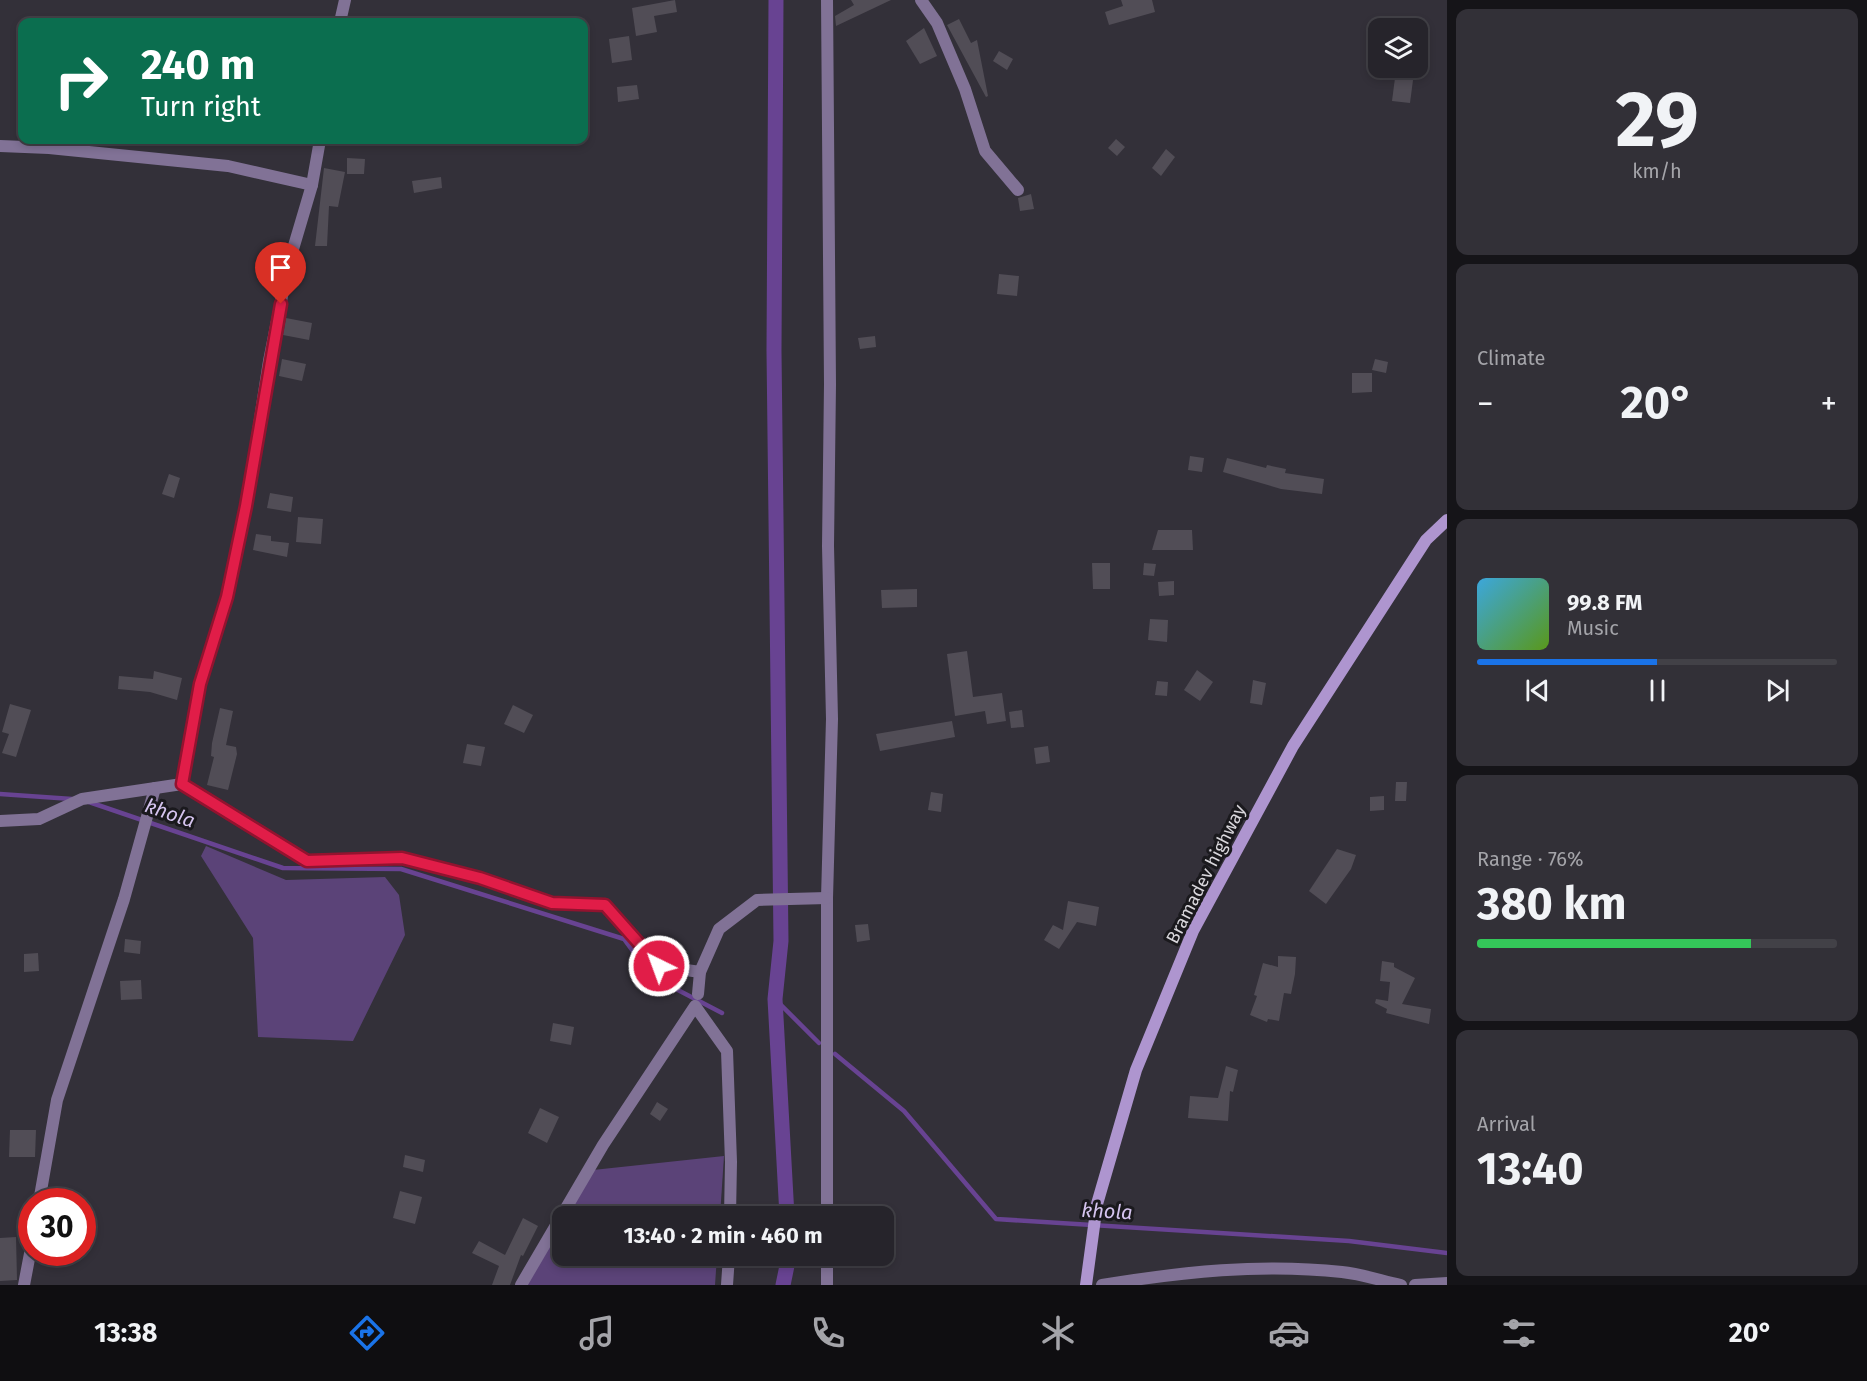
<!DOCTYPE html>
<html lang="en">
<head>
<meta charset="utf-8">
<style>
  :root { --surface:#26242b; --page:#323037; --text:#f1f3f6; --muted:#a4a4a9; --line:#424147; --accent:#1a73e8 }
  body { margin:0; font-family:"Fira Sans",sans-serif; background:var(--page); color:var(--text); height:100vh; display:flex; flex-direction:column; font-size:22px; white-space:nowrap }
  * { box-sizing:border-box; margin:0 }
  p { font-size:20px; color:var(--muted) }
  .icon { flex:none; width:33px; height:33px; fill:none; stroke:currentColor; stroke-width:2; stroke-linecap:round; stroke-linejoin:round }
  .map { position:relative; flex:1; overflow:hidden }
  .drawer { display:flex; flex-direction:column; gap:9px; padding:9px; background:#151418; width:420px }
  .drawer>* { flex:none }
  .hud { position:absolute; left:18px; top:18px; width:570px; height:126px; border-radius:12px; box-shadow:0 3px 9px #0003,0 0 0 2px var(--line); background:#0b6e4f; color:#fff; overflow:hidden }
  .fabs { position:absolute; left:1368px; top:18px; display:grid; gap:12px }
  .fabs a { display:grid; place-items:center; width:60px; height:60px; border-radius:12px; background:var(--surface); box-shadow:0 3px 9px #0003,0 0 0 2px var(--line); font-size:30px }
  .speed { position:absolute; left:18px; top:1188px; display:flex; gap:12px; font-size:30px; font-weight:700; text-align:center }
  .speed>* { display:grid; place-content:center; width:78px; height:78px; border-radius:50%; background:var(--surface); box-shadow:0 3px 9px #0003,0 0 0 2px var(--line); line-height:1 }
  .speed .limit { border:9px solid #d22; background:#fff; color:#111 }
  .pin { position:absolute; display:grid; place-items:center; width:51px; height:51px; color:#fff; margin:-62px -26px; border-radius:50% 50% 50% 0; rotate:-45deg; box-shadow:0 0 6px #0007 }
  .pin .icon { rotate:45deg }
  .me { position:absolute; width:66px; margin:-33px; rotate:318deg; stroke-linejoin:round; filter:drop-shadow(0 0 4px #0008) }
  .turn { display:flex; align-items:center; gap:21px; height:126px; padding:0 24px; font-size:27px }
  .turn .icon { width:78px; height:78px; stroke-width:2.5 }
  .turn b { display:block; font-size:42px; line-height:51px }
  .big { font-size:45px; font-weight:700; line-height:1.1 }
  .drawer .tile { flex:1; display:flex; flex-direction:column; justify-content:center; gap:9px; min-width:0; padding:0 21px; border-radius:12px; background:var(--page) }
  .drawer .dial { align-items:center; gap:0 }
  .dial b { font-size:78px; line-height:1 }
  .song { display:flex; align-items:center; gap:18px }
  .cover { width:72px; height:72px; border-radius:9px; background:linear-gradient(135deg,hsl(200 70% 55%),hsl(90 70% 35%)) }
  .played { height:6px; border-radius:3px; background:linear-gradient(90deg,var(--accent) 50%,var(--line) 50%) }
  .keys { display:flex; justify-content:space-around; direction:ltr }
  .heat { display:flex; justify-content:space-between; align-items:center; font-size:33px; direction:ltr }
  .charge { height:9px; border-radius:4px; background:linear-gradient(90deg,#34c759 76%,var(--line) 0) }
  .trip { position:absolute; left:552px; top:1206px; width:342px; height:60px; border-radius:12px; background:var(--surface); box-shadow:0 3px 9px #0003,0 0 0 2px var(--line); font-weight:700; line-height:60px; text-align:center }
  .menu { display:flex; height:96px; justify-content:space-around; align-items:center; background:#0f0e11; color:var(--muted) }
  .menu .icon { width:42px; height:42px }
  .menu .current { color:var(--accent) }
  .menu b { font-size:27px; color:var(--text) }
  main { display:flex; flex:1; min-height:0 }
  .map>svg:first-child { display:block }
  .green { fill:#5b4378 }
  .lines { fill:none; stroke-linecap:round; stroke-linejoin:round }
  .stream { stroke:#684392; stroke-width:4.5 }
  .canal { stroke:#684392; stroke-width:15 }
  .building { fill:#514d56 }
  .street { stroke:#817296; stroke-width:12 }
  .secondary { stroke:#ae95cf; stroke-width:12 }
  .route-casing { stroke:#92132f; stroke-width:15 }
  .route { stroke:#e11d48; stroke-width:10 }
  .labels { text-anchor:middle; dominant-baseline:central; stroke-width:6; stroke-linejoin:round; paint-order:stroke }
  .street-label { font-size:18px; fill:#d9d7dc; stroke:#1a191d }
  .water-label { font-size:20px; font-style:italic; fill:#d5c4ef; stroke:#1a191d }
</style>
</head>
<body>
<main>
<div class="map">
<svg width="1447" height="1285" viewBox="0 0 1447 1285">
  <rect width="100%" height="100%" fill="#333039"/>
  <g class="green">
    <path d="M 206,846 L 286,880 L 385,877 L 399,895 L 405,935 L 353,1041 L 258,1037 L 253,938 L 201,856 Z"/>
    <path d="M 724,1156 L 720,1216 L 568,1216 L 593,1170 Z"/>
    <path d="M 562,1226 L 562,1256 L 717,1256 L 715,1285 L 527,1285 Z"/>
  </g>
  <g class="lines">
    <g class="stream">
      <path d="M 0,794 L 72,799"/>
      <path d="M 89,802 L 283,868 L 401,869 L 624,939 L 651,976 L 722,1013"/>
      <path d="M 775,999 L 819,1043"/>
      <path d="M 835,1054 L 904,1111 L 996,1219 L 1349,1241 L 1447,1253"/>
    </g>
    <g class="canal">
      <path d="M 776,0 L 774,351 L 781,941 L 775,999 L 787,1216"/>
      <path d="M 783,1285 L 789,1256"/>
    </g>
  </g>
  <g class="building">
    <path d="M 675,0 L 677,12 L 654,16 L 657,32 L 636,36 L 632,8 Z"/>
    <path d="M 851,0 L 891,0 L 836,26 L 835,16 L 854,5 Z"/>
    <path d="M 1121,0 L 1152,0 L 1155,12 L 1109,25 L 1105,12 L 1123,6 Z"/>
    <path d="M 959,19 L 971,43 L 977,40 L 988,96 L 986,97 L 947,25 Z"/>
    <path d="M 924,28 L 937,56 L 920,64 L 906,41 Z"/>
    <path d="M 629,36 L 632,60 L 612,63 L 609,39 Z"/>
    <path d="M 999,51 L 1013,59 L 1007,70 L 993,61 Z"/>
    <path d="M 1395,78 L 1413,80 L 1410,103 L 1392,101 Z"/>
    <path d="M 637,85 L 639,99 L 618,102 L 617,87 Z"/>
    <path d="M 1116,139 L 1125,147 L 1117,156 L 1108,148 Z"/>
    <path d="M 1166,149 L 1175,157 L 1161,176 L 1152,168 Z"/>
    <path d="M 347,158 L 365,159 L 364,174 L 347,174 Z"/>
    <path d="M 324,168 L 345,172 L 338,207 L 329,206 L 327,246 L 315,246 Z"/>
    <path d="M 441,177 L 442,188 L 414,193 L 412,181 Z"/>
    <path d="M 1031,194 L 1034,209 L 1020,211 L 1018,198 Z"/>
    <path d="M 999,274 L 1019,276 L 1017,296 L 997,294 Z"/>
    <path d="M 286,318 L 312,323 L 309,340 L 283,335 Z"/>
    <path d="M 875,336 L 876,347 L 860,349 L 858,338 Z"/>
    <path d="M 282,359 L 306,364 L 302,381 L 279,376 Z"/>
    <path d="M 1375,359 L 1388,362 L 1386,373 L 1372,370 Z"/>
    <path d="M 1352,373 L 1372,373 L 1372,392 L 1352,393 Z"/>
    <path d="M 1190,456 L 1204,458 L 1202,472 L 1188,470 Z"/>
    <path d="M 1227,458 L 1266,468 L 1267,465 L 1286,469 L 1285,473 L 1324,479 L 1322,494 L 1281,489 L 1223,472 Z"/>
    <path d="M 169,474 L 180,478 L 174,498 L 162,494 Z"/>
    <path d="M 270,493 L 293,497 L 291,512 L 267,508 Z"/>
    <path d="M 298,517 L 323,519 L 321,544 L 296,542 Z"/>
    <path d="M 1158,530 L 1192,530 L 1193,550 L 1152,550 Z"/>
    <path d="M 256,534 L 271,536 L 271,541 L 289,543 L 287,557 L 253,550 Z"/>
    <path d="M 1092,563 L 1110,563 L 1110,589 L 1093,589 Z"/>
    <path d="M 1144,563 L 1156,564 L 1154,576 L 1143,575 Z"/>
    <path d="M 1174,581 L 1174,595 L 1159,596 L 1158,582 Z"/>
    <path d="M 917,589 L 917,607 L 882,608 L 881,590 Z"/>
    <path d="M 1150,619 L 1168,620 L 1167,642 L 1148,640 Z"/>
    <path d="M 967,651 L 973,697 L 1002,693 L 1006,721 L 987,724 L 985,711 L 955,716 L 947,654 Z"/>
    <path d="M 1197,670 L 1213,682 L 1200,701 L 1184,690 Z"/>
    <path d="M 154,671 L 182,678 L 177,700 L 150,692 L 118,689 L 119,676 L 153,679 Z"/>
    <path d="M 1253,680 L 1266,683 L 1262,705 L 1250,703 Z"/>
    <path d="M 1157,681 L 1168,682 L 1167,696 L 1155,695 Z"/>
    <path d="M 10,704 L 31,710 L 16,757 L 2,753 L 9,734 L 2,732 Z"/>
    <path d="M 513,705 L 533,715 L 524,733 L 504,724 Z"/>
    <path d="M 220,708 L 233,711 L 226,745 L 236,747 L 237,754 L 228,790 L 207,785 L 214,757 L 211,756 L 212,743 Z"/>
    <path d="M 1022,710 L 1024,727 L 1011,728 L 1009,712 Z"/>
    <path d="M 952,721 L 955,737 L 880,751 L 876,734 Z"/>
    <path d="M 467,744 L 485,747 L 481,766 L 463,763 Z"/>
    <path d="M 1048,746 L 1050,762 L 1036,764 L 1034,748 Z"/>
    <path d="M 1396,782 L 1407,782 L 1406,801 L 1395,801 Z"/>
    <path d="M 931,792 L 943,794 L 941,812 L 928,810 Z"/>
    <path d="M 1384,796 L 1384,810 L 1370,811 L 1370,797 Z"/>
    <path d="M 1337,849 L 1356,855 L 1351,869 L 1326,904 L 1309,891 Z"/>
    <path d="M 1068,901 L 1099,907 L 1096,926 L 1077,922 L 1059,949 L 1044,940 L 1053,925 L 1063,930 Z"/>
    <path d="M 868,924 L 870,940 L 857,942 L 855,925 Z"/>
    <path d="M 125,939 L 141,941 L 140,954 L 124,952 Z"/>
    <path d="M 38,953 L 39,971 L 24,972 L 24,954 Z"/>
    <path d="M 1278,956 L 1296,957 L 1295,974 L 1291,994 L 1284,993 L 1279,1021 L 1268,1019 L 1267,1022 L 1250,1015 L 1257,996 L 1254,995 L 1263,963 L 1278,967 Z"/>
    <path d="M 1382,961 L 1394,963 L 1394,967 L 1415,978 L 1402,1004 L 1431,1009 L 1429,1024 L 1386,1013 L 1387,1009 L 1375,1003 L 1376,999 L 1388,1001 L 1390,982 L 1380,981 Z"/>
    <path d="M 141,980 L 142,999 L 121,1000 L 120,981 Z"/>
    <path d="M 553,1023 L 574,1027 L 571,1045 L 550,1041 Z"/>
    <path d="M 1226,1066 L 1238,1070 L 1233,1092 L 1230,1091 L 1228,1121 L 1188,1118 L 1190,1096 L 1218,1098 Z"/>
    <path d="M 657,1102 L 668,1109 L 660,1121 L 650,1114 Z"/>
    <path d="M 540,1108 L 559,1117 L 547,1143 L 528,1133 Z"/>
    <path d="M 10,1130 L 36,1130 L 35,1157 L 9,1157 Z"/>
    <path d="M 405,1155 L 425,1160 L 423,1172 L 403,1167 Z"/>
    <path d="M 400,1191 L 422,1197 L 415,1224 L 393,1218 Z"/>
    <path d="M 523,1218 L 538,1226 L 523,1256 L 521,1255 L 510,1285 L 492,1285 L 499,1266 L 472,1253 L 479,1241 L 505,1255 Z"/>
    <path d="M 16,1237 L 17,1280 L 0,1281 L 0,1238 Z"/>
  </g>
  <g class="lines">
    <g class="street">
      <path d="M 827,0 L 830,384 L 828,546 L 832,719 L 827,898 L 827,1216"/>
      <path d="M 921,0 L 937,23 L 965,89 L 985,151 L 1018,190"/>
      <path d="M 340,22 L 345,0"/>
      <path d="M 0,146 L 49,148 L 228,166 L 312,185"/>
      <path d="M 182,784 L 307,861 L 402,858 L 480,878 L 552,903 L 605,905 L 659,966 L 700,972"/>
      <path d="M 0,821 L 39,819 L 82,799 L 182,784 L 200,684 L 227,597 L 250,483 L 269,361 L 288,266 L 312,185 L 320,140"/>
      <path d="M 698,994 L 700,972 L 719,929 L 757,900 L 827,898"/>
      <path d="M 39,1202 L 57,1100 L 124,899 L 155,788"/>
      <path d="M 827,1256 L 827,1285"/>
      <path d="M 24,1285 L 32,1243"/>
      <path d="M 521,1285 L 603,1145 L 695,1006 L 727,1051 L 731,1162 L 730,1216"/>
      <path d="M 727,1285 L 729,1256"/>
      <path d="M 1102,1285 C 1181,1272 1262,1263 1342,1272 C 1362,1274 1382,1281 1401,1285"/>
      <path d="M 1415,1285 L 1447,1283"/>
    </g>
    <path class="secondary" d="M 1086,1285 L 1097,1204 L 1136,1070 L 1193,931 L 1293,746 L 1426,540 L 1447,520"/>
  </g>
  <g class="lines">
    <g class="route-casing">
      <path id="route" d="M 281,304 L 246,506 L 227,597 L 200,684 L 182,784 L 307,861 L 402,858 L 480,878 L 552,903 L 605,905 L 659,966"/>
    </g>
    <use href="#route" class="route"/>
  </g>
  <g class="labels">
    <g class="street-label">
      <text transform="translate(1206 874) rotate(-63)">Bramadev highway</text>
    </g>
    <g class="water-label">
      <text transform="translate(170 813) rotate(19)">khola</text>
      <text transform="translate(1107 1211) rotate(3)">khola</text>
    </g>
  </g>
</svg>
<div class="fabs">
<a><svg class="icon" aria-label="layers" viewBox="0 0 24 24"><path d="M12 4l9 5-9 5-9-5zM3 14l9 5 9-5"/></svg></a>
</div>
<div class="speed"><div class="limit">30</div></div>
<div class="pin" style="left:281px;top:304px;background:#d93025"><svg class="icon" aria-label="arrive" viewBox="0 0 24 24"><path d="M6 21V4h12l-3 4 3 4H6"/></svg></div>
<svg class="me" style="left:659px;top:966px" viewBox="-20 -20 40 40"><circle r="17" fill="#e11d48" stroke="#fff" stroke-width="3"/><path d="M0-11L8 9 0 5-8 9z" fill="#fff"/></svg>
<div class="trip">13:40 · 2 min · 460 m</div>
<div class="hud">
<div class="turn"><svg class="icon" aria-label="right" viewBox="0 0 24 24"><path d="M7 20v-9h11M14 6l5 5-5 5"/></svg><div><b>240 m</b>Turn right</div></div>
</div>
</div>
<section class="drawer">
<div class="tile dial"><b>29</b><p>km/h</p></div>
<div class="tile"><p>Climate</p>
<div class="heat"><a>−</a><b class="big">20°</b><a>+</a></div>
</div>
<div class="tile">
<div class="song"><i class="cover"></i><div><b>99.8 FM</b><p>Music</p></div></div>
<div class="played"></div>
<div class="keys"><svg class="icon" aria-label="previous" viewBox="0 0 24 24"><path d="M18 5L8 12l10 7zM5 5v14"/></svg><svg class="icon" aria-label="pause" viewBox="0 0 24 24"><path d="M8 5v14M16 5v14"/></svg><svg class="icon" aria-label="next" viewBox="0 0 24 24"><path d="M6 5l10 7-10 7zM19 5v14"/></svg></div>
</div>
<div class="tile"><p>Range · 76%</p><b class="big">380 km</b><div class="charge"></div></div>
<div class="tile"><p>Arrival</p><b class="big">13:40</b></div>
</section>
</main>
<nav class="menu">
<b>13:38</b>
<svg class="icon current" aria-label="directions" viewBox="0 0 24 24"><path d="M12 3l9 9-9 9-9-9zM9 14v-3h6M13 9l2 2-2 2"/></svg>
<svg class="icon" aria-label="music" viewBox="0 0 24 24"><path d="M9 18V5l10-2v13"/><circle cx="6" cy="18" r="3"/><circle cx="16" cy="16" r="3"/></svg>
<svg class="icon" aria-label="phone" viewBox="0 0 24 24"><path d="M5 4h4l2 5-3 2q2 4 5 5l2-3 5 2v4C11 20 4 13 5 4z"/></svg>
<svg class="icon" aria-label="climate" viewBox="0 0 24 24"><path d="M12 3v18M4 7l16 10M4 17L20 7"/></svg>
<svg class="icon" aria-label="car" viewBox="0 0 24 24"><path d="M5 17H2v-5l4-1 3-4h7l3 4 3 1v5h-3M9 17h6M6 11h13"/><circle cx="7" cy="17" r="2"/><circle cx="17" cy="17" r="2"/></svg>
<svg class="icon" aria-label="filters" viewBox="0 0 24 24"><path d="M4 7h16M4 17h16"/><circle cx="9" cy="7" r="2"/><circle cx="15" cy="17" r="2"/></svg>
<b>20°</b>
</nav>
</body>
</html>
